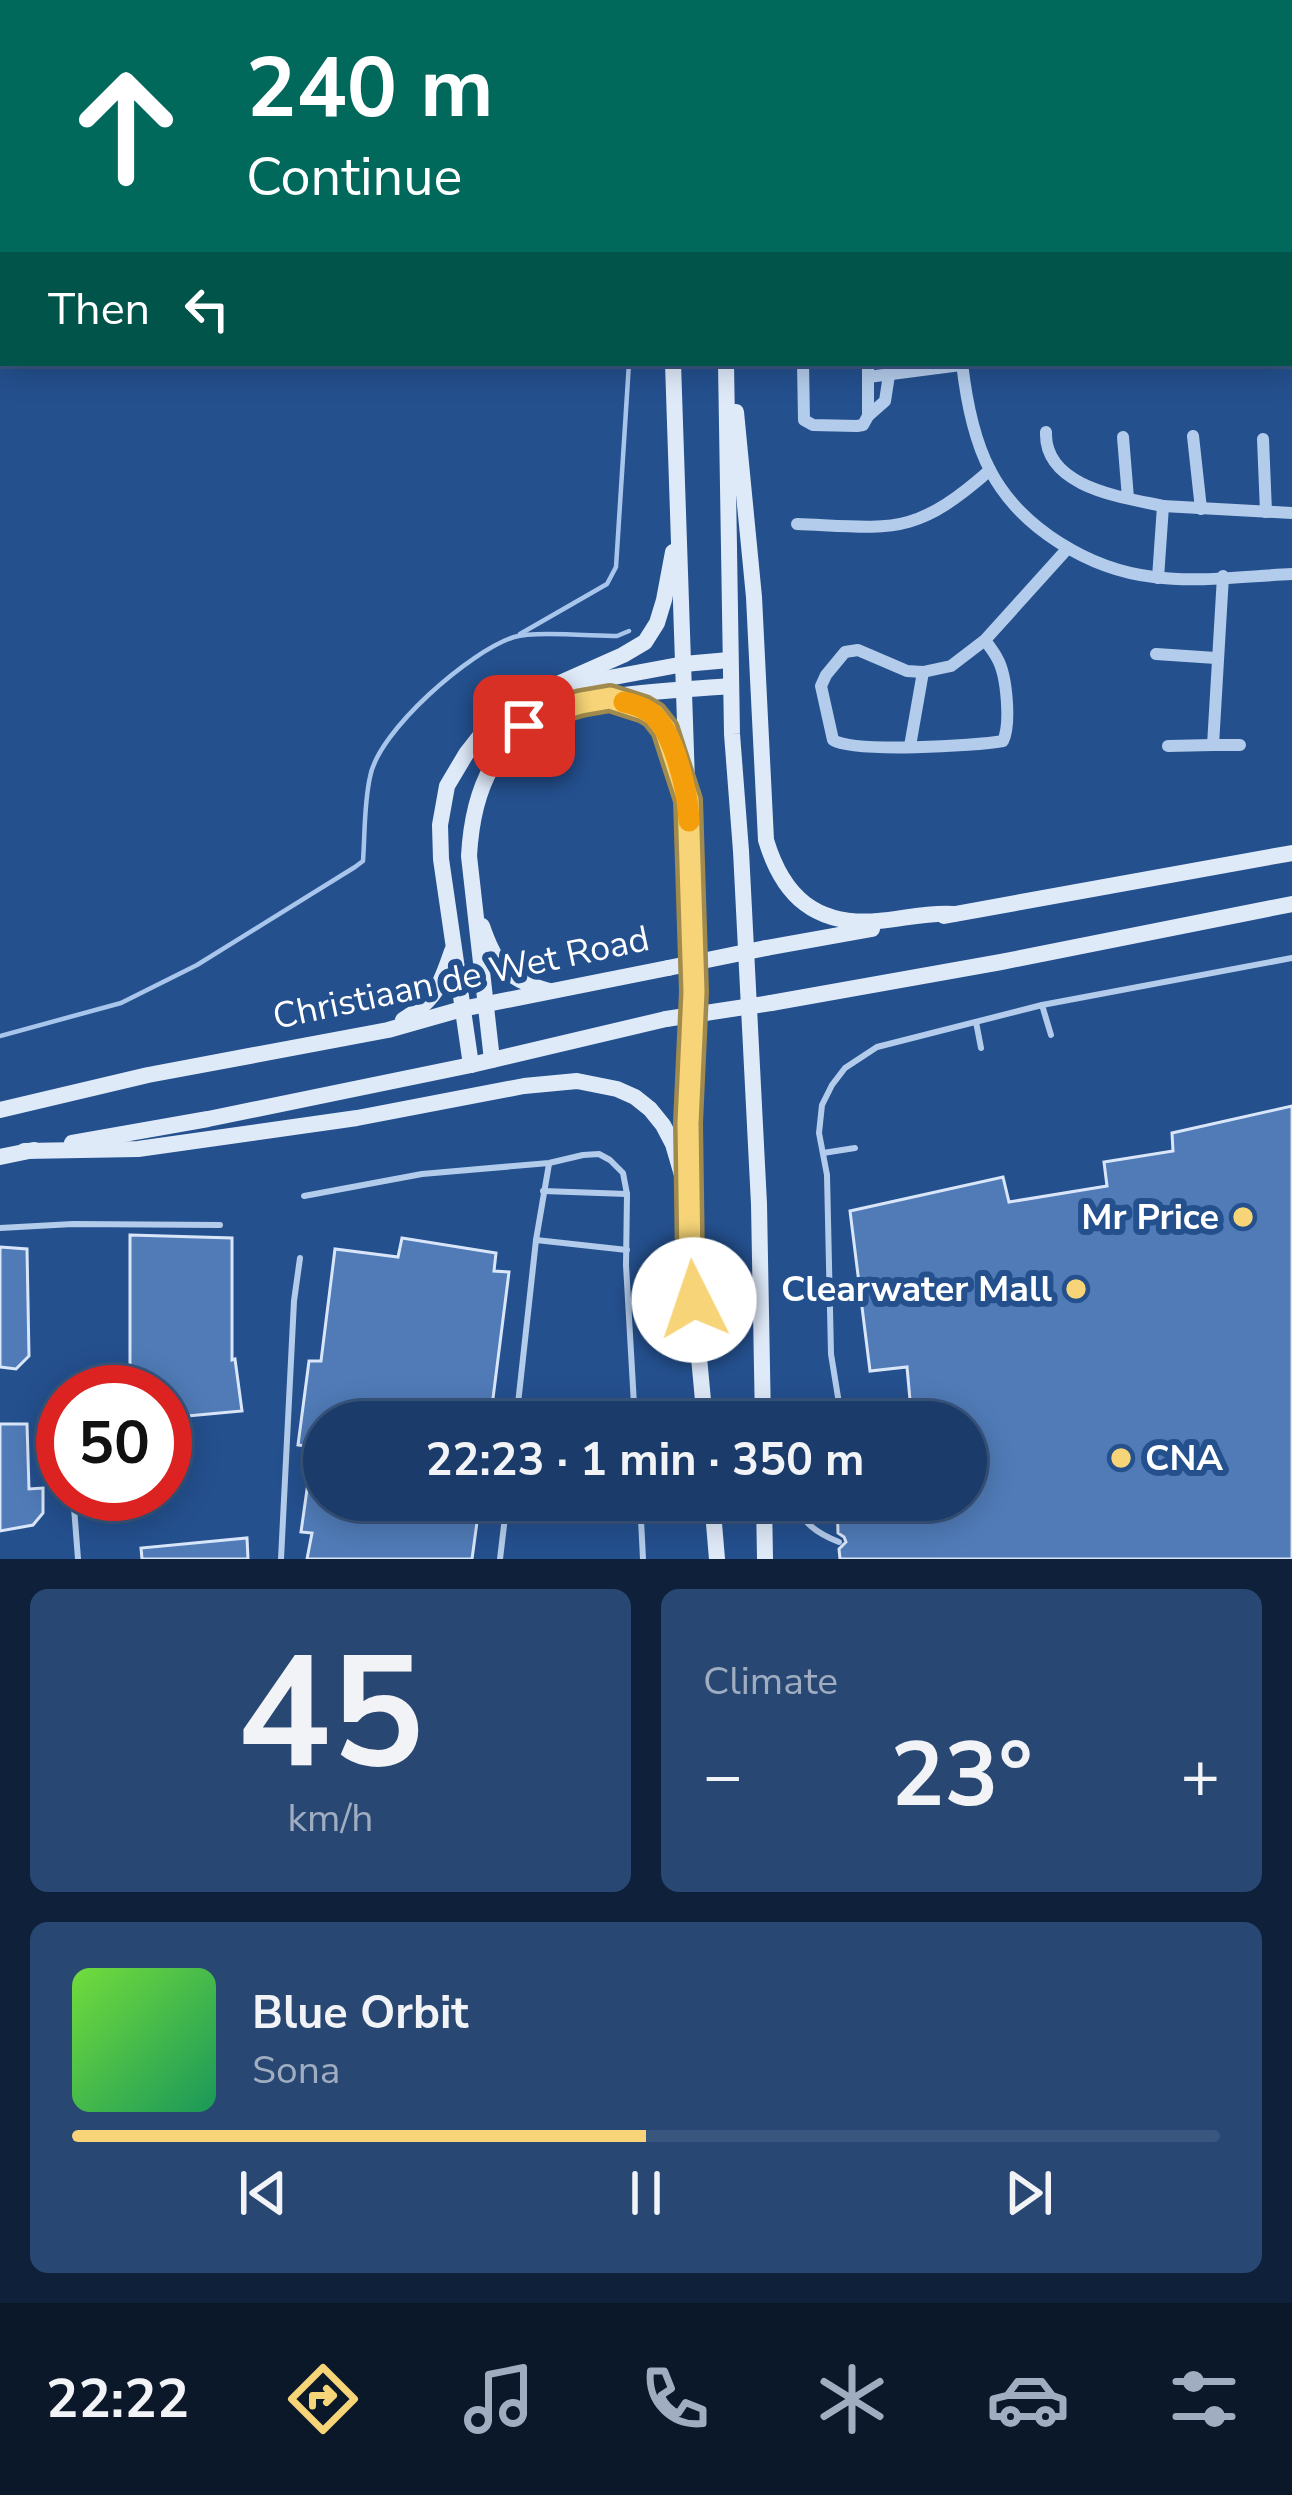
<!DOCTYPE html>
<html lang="en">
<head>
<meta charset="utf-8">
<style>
  :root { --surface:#1b3c6a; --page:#284772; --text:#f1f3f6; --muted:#a0adc1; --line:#39567e; --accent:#f6d477 }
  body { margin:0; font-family:"Nunito Sans",sans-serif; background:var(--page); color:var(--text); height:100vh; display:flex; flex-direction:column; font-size:45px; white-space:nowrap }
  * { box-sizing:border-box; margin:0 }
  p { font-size:39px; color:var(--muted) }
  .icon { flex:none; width:66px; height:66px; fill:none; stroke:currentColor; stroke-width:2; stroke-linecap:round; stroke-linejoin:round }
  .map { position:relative; height:1559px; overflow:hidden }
  .details { display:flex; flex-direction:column; gap:30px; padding:30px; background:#0f213a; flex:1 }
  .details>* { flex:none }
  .top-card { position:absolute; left:0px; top:0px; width:1293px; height:366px; box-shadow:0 6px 30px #0003,0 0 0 3px var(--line); background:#00695c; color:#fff; overflow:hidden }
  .speed { position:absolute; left:36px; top:1365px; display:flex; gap:24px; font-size:60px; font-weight:700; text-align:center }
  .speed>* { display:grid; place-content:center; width:156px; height:156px; border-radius:50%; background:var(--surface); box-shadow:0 6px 30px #0003,0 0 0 3px var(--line); line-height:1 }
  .speed .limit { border:18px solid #d22; background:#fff; color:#111 }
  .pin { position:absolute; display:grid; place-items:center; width:102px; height:102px; color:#fff; margin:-51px; border-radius:24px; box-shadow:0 6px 18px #0006 }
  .me { position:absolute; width:132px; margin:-66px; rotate:356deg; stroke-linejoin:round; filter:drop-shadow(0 0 9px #0008) }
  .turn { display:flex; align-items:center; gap:42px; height:252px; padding:0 48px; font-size:54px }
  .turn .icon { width:156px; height:156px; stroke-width:2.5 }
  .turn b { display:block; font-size:84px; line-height:102px }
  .then { display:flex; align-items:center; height:114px; padding:0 48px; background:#0003; gap:24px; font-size:45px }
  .big { font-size:90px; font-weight:700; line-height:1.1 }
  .details .card { flex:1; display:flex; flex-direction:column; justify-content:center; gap:18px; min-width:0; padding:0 42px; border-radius:18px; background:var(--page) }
  .details .dial { align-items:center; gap:0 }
  .dial b { font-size:156px; line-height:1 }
  .song { display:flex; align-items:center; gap:36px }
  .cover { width:144px; height:144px; border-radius:18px; background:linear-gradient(135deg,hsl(100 70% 55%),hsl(150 70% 35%)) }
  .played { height:12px; border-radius:6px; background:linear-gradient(90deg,var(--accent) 50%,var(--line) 50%) }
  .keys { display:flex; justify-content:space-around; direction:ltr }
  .heat { display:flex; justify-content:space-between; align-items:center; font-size:66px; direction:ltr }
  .details .tiles { flex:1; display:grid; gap:30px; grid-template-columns:1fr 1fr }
  .card:last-child { grid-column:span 2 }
  .trip { position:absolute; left:303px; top:1401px; width:684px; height:120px; border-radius:60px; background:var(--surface); box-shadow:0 6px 30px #0003,0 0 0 3px var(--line); font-weight:700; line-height:120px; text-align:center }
  .tabs { display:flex; height:192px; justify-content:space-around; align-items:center; background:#0b182a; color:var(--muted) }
  .tabs .icon { width:84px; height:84px }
  .tabs .active { color:var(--accent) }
  .tabs b { font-size:54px; color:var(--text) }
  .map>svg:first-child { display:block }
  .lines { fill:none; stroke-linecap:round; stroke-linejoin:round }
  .stream { stroke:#a8c6ec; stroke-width:4.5 }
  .building { fill:#507bb7; stroke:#d9e6f9; stroke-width:3 }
  .service { stroke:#b4cceb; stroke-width:6 }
  .minor { stroke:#b4cceb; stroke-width:12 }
  .secondary { stroke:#dfeaf9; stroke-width:16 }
  .secondary-bridge { stroke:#dfeaf9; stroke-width:16 }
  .route-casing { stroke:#a08a4d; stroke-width:30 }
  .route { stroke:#f6d477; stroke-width:21 }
  .slow { stroke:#f59e0b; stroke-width:21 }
  .poi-dot { fill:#f6d477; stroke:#24508e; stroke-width:4.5 }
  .labels { text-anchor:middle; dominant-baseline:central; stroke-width:12; stroke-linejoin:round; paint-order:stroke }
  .street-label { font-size:36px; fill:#fff; stroke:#24508e }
  .poi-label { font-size:36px; font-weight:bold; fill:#fff; stroke:#24508e; text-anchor:end }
</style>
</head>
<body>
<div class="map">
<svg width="1292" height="1559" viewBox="0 0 1292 1559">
  <rect width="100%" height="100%" fill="#24508e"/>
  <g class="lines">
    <g class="stream">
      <path d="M 520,634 L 607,584 L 616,567 L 629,363"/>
      <path d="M 0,1036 L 121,1003 L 197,965 L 355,867 L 363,861 C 365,833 364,804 370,777 C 378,731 470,651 514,637 C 535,631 592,636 617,636 L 629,631"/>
    </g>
  </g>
  <g class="building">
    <path d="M 1292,1106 L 1292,1559 L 840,1559 L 839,1549 L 846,1542 L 844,1537 L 838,1533 L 837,1500 L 966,1500 L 966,1422 L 912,1422 L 907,1367 L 870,1371 L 850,1211 L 1003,1177 L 1009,1202 L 1107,1186 L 1104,1162 L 1173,1151 L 1172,1133 Z"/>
    <path d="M 130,1235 L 232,1238 L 232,1360 L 235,1359 L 242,1411 L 165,1418 L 165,1392 L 124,1392 L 122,1371 L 130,1370 Z"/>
    <path d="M 402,1238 L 496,1253 L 494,1271 L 509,1272 L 490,1422 L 324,1422 L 324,1500 L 480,1500 L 472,1559 L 307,1559 L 312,1533 L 301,1532 L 313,1447 L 298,1445 L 309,1361 L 321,1361 L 335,1249 L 398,1257 Z"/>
    <path d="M 0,1247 L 27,1249 L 29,1356 L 16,1369 L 0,1367 Z"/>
    <path d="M 0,1424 L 27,1424 L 29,1489 L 43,1488 L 43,1513 L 33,1525 L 0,1531 Z"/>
    <path d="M 247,1538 L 248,1559 L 142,1559 L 141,1548 Z"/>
  </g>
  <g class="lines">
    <g class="service">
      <path d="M 302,0 L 303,3"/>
      <path d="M 990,0 L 994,3"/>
      <path d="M 1042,1005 L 1051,1035"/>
      <path d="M 976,1022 L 981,1048"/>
      <path d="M 823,1153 L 855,1148"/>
      <path d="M 543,1191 L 627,1194"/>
      <path d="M 304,1196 L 422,1174 L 549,1163 L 583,1155 L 599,1154 L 610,1160 L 623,1173 L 627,1194 L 626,1265 L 635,1422"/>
      <path d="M 0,1228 L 73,1224 L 220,1225"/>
      <path d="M 536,1240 L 627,1250"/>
      <path d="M 516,1422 L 536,1240 L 549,1164"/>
      <path d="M 842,1422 L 831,1354 L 827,1175 L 819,1133 L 822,1105 L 832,1085 L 845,1068 L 877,1047 L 1042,1005 L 1292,958"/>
      <path d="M 873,1422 L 881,1422"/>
      <path d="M 73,1494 L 78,1559"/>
      <path d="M 640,1500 L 643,1559"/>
      <path d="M 793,1500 C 803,1523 816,1533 839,1542"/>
      <path d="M 281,1559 L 294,1301 L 300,1258"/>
      <path d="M 500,1559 L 507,1500"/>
    </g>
    <g class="minor">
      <path d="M 1078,0 L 1078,3"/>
      <path d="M 1160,0 L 1160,3"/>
      <path d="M 1226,0 L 1226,3"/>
      <path d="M 815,3 L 815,0"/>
      <path d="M 1007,3 L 1008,0"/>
      <path d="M 803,363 L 804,420 L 813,425 L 857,426 L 863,425 L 868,416 L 868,363"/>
      <path d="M 962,363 C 966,398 973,438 990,470 C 1020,528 1090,570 1154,577 C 1198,583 1247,576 1292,574"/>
      <path d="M 868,377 L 961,365"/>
      <path d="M 868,416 L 885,401 L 889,375"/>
      <path d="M 1046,432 C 1044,487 1121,497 1163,506 L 1158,578"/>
      <path d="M 1193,436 L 1201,509"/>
      <path d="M 1123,437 L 1128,498"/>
      <path d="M 1263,439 L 1266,512"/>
      <path d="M 1163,506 L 1292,513"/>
      <path d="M 797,524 C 893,528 914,537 990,470"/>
      <path d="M 1223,576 L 1213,745 L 1240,745"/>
      <path d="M 985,640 C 989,646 994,652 997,658 C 1007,675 1011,724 1003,741 C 975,746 854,753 833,740 L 821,686 L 826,675 L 845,652 L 858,650 L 907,671 L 923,672 L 951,666 L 985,640 L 1068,548"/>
      <path d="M 1156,654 L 1216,658"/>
      <path d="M 910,746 L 923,672"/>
      <path d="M 1168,746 L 1213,745"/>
    </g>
    <g class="secondary">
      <path d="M 690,3 L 690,0"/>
      <path d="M 740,3 L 740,0"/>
      <path d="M 673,363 L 694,992 L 688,1123 L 690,1260 L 705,1422"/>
      <path d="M 726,363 L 732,734 L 741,851 L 759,1204 L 763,1422"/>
      <path d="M 736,412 L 754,597 L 766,840 C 783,897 816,926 878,921 C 903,919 927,912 954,914"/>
      <path d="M 571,685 L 684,664 L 729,660"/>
      <path d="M 617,700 C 663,712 667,732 680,775"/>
      <path d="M 944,916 L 1292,853"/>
      <path d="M 482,926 C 496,967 507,979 549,991"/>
      <path d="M 766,948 L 872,929"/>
      <path d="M 771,1003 L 1001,962 L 1292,904"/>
      <path d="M 403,1020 C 436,999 440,986 452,951"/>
      <path d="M 492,1060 L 469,856 C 478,690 600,696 731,686"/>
      <path d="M 471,1065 L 441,859 L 440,825 L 447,786 L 466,754 L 484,731 L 517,702 L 623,655 L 645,642 L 657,623 L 664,600 L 673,552"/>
      <path d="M 0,1110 L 148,1075 L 388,1030 L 462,1009 L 668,968"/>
      <path d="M 72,1143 L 208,1119 L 471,1065 L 666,1019"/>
      <path d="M 24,1151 L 138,1149 L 357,1118 L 524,1086 L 577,1081 L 617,1089 L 635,1097 L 650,1109 L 663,1125 L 673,1144 L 682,1175"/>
      <path d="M 0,1157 L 34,1150"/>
      <path d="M 712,1500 L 717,1559"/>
      <path d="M 764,1500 L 765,1559"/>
    </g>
    <g class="secondary-bridge">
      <path d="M 668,968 L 766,948"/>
      <path d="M 666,1019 L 771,1003"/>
    </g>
  </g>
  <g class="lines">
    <g class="route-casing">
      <path id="route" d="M 524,726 L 550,712 L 581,703 L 610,698 L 644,709 L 654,715 L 665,729 L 688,800 L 694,992 L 688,1123 L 690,1260 L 694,1300"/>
    </g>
    <use href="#route" class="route"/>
    <path class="slow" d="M 624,702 C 633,704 643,707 651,713 C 674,731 688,792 689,821"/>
  </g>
  <g class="poi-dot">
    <circle cx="1243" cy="1217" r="12"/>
    <circle cx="1076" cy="1289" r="12"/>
    <circle cx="1121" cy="1458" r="12"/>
  </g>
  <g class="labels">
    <g class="street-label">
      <text transform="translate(461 978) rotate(-12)">Christiaan de Wet Road</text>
    </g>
    <g class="poi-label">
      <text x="1219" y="1217">Mr Price</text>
      <text x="1052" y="1289">Clearwater Mall</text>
      <text x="1145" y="1458" text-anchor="start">CNA</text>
    </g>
  </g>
</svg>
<div class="speed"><div class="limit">50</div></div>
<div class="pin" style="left:524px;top:726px;background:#d93025"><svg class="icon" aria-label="arrive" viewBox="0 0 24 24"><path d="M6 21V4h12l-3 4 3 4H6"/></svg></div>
<svg class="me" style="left:694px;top:1300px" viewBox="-20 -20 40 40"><circle r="19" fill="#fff"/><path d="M0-13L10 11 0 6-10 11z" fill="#f6d477"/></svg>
<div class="trip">22:23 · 1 min · 350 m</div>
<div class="top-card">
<div class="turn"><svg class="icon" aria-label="ahead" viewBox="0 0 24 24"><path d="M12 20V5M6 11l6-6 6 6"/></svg><div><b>240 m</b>Continue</div></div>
<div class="then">Then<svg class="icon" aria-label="left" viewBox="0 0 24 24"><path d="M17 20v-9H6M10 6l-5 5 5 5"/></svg></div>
</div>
</div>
<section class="details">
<div class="tiles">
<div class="card dial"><b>45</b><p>km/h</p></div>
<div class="card"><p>Climate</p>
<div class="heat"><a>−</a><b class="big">23°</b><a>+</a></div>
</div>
<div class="card">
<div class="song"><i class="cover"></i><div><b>Blue Orbit</b><p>Sona</p></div></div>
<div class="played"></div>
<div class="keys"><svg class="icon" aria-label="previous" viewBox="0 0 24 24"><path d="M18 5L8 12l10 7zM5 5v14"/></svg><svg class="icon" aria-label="pause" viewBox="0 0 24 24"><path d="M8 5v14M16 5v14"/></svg><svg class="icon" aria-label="next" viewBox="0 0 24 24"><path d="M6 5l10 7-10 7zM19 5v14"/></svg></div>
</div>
</div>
</section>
<nav class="tabs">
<b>22:22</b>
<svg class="icon active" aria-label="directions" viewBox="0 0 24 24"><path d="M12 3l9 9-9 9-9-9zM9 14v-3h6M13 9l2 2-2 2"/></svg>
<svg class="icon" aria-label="music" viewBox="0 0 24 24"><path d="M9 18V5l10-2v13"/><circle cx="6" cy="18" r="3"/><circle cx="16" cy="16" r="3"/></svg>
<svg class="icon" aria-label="phone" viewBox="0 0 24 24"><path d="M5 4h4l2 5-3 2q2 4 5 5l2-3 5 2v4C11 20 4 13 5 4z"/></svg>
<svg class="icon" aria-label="climate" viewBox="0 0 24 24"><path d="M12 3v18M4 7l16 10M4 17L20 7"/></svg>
<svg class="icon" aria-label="car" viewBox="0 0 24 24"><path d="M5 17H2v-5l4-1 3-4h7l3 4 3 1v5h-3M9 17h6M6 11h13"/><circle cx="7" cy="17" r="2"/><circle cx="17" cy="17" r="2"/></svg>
<svg class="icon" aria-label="filters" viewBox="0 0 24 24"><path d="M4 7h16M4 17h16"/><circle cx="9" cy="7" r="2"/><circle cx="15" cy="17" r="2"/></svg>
</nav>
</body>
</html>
